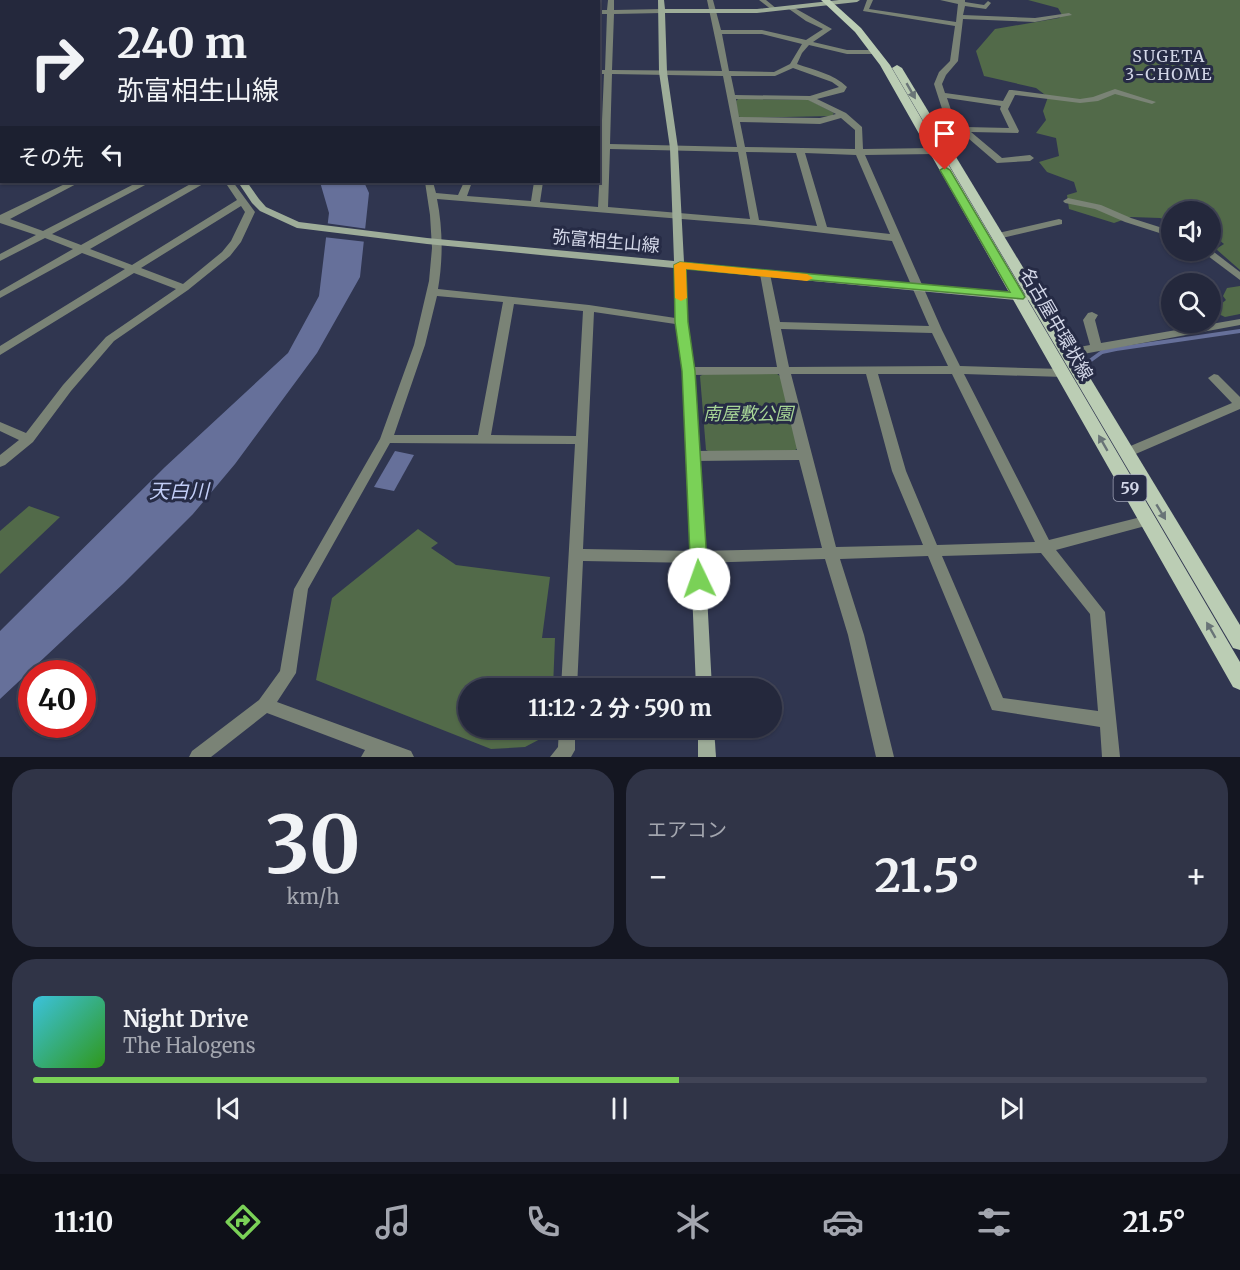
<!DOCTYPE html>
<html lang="ja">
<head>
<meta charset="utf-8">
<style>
  :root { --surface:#24283c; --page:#303447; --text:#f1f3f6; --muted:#a3a6af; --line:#414456; --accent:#7ad157 }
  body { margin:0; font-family:Merriweather,"Noto Sans JP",serif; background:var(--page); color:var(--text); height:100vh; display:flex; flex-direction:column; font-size:22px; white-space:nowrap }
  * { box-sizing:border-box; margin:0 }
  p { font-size:20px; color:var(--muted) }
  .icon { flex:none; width:33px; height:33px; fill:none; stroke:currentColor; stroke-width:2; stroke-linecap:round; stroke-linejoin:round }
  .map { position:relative; height:757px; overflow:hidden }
  .drawer { display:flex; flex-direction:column; gap:12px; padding:12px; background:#141621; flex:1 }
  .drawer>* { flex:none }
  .top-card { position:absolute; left:0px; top:0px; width:600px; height:183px; box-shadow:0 2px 4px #0004,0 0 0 2px var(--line); background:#24283c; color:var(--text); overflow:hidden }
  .buttons { position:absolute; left:1161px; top:201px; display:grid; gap:12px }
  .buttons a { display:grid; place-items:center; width:60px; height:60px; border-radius:50%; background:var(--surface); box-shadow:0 2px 4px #0004,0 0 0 2px var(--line); font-size:30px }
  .speed { position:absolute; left:18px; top:660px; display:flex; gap:12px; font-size:30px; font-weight:700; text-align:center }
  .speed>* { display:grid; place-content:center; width:78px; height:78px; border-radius:50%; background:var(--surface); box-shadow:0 2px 4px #0004,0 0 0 2px var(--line); line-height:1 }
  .speed .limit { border:9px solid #d22; background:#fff; color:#111 }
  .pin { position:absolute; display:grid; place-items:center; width:51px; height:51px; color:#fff; margin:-62px -26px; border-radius:50% 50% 50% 0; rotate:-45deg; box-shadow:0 0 6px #0007 }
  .pin .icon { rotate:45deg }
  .me { position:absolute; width:66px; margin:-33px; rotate:357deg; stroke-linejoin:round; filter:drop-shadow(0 0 4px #0008) }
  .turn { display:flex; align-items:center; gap:21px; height:126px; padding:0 18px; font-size:27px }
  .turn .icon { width:78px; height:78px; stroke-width:2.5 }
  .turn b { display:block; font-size:42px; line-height:51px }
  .then { display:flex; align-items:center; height:57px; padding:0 18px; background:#0003; gap:12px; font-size:22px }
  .big { font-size:45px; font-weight:700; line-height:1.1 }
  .drawer .tile { flex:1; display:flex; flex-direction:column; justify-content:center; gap:9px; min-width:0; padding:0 21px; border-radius:24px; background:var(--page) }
  .drawer .dial { align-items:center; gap:0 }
  .dial b { font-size:78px; line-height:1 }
  .song { display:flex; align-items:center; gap:18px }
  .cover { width:72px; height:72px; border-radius:9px; background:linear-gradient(135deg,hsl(190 70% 55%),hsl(110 70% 35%)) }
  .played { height:6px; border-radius:3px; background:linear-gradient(90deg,var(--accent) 55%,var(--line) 55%) }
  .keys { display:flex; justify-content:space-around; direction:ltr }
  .heat { display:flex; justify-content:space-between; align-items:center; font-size:33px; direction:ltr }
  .drawer .tiles { flex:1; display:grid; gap:12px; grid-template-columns:1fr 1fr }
  .tile:last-child { grid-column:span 2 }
  .trip { position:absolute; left:458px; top:678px; width:324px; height:60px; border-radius:30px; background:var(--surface); box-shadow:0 2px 4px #0004,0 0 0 2px var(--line); font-weight:700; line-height:60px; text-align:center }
  .menu { display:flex; height:96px; justify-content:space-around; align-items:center; background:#0e1018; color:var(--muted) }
  .menu .icon { width:42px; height:42px }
  .menu .on { color:var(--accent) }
  .menu b { font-size:27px; color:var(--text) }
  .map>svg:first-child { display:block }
  .green { fill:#526a49 }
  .water { fill:#66709a }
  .pier { fill:#303650 }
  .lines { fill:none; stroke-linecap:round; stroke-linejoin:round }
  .stream { stroke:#66709a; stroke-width:4 }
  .street { fill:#7a8376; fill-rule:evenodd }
  .secondary { fill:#9ead99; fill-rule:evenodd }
  .primary { fill:#bbcdb4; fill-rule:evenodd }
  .oneway { fill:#697477 }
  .route { fill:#7ad157; stroke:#4f8839; stroke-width:1.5 }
  .slow { fill:#f59e0b }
  .labels { text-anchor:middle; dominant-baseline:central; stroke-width:6; stroke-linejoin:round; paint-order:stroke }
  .far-neighbourhood-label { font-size:16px; letter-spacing:1.5px; fill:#d3d7e8; stroke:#262b45 }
  .shield { fill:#262b45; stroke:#9fa3b7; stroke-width:1.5 }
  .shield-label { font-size:16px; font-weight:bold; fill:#d3d7e8 }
  .street-label { font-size:18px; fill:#d3d7e8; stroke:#262b45 }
  .park-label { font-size:18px; font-style:italic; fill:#a7d596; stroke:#262b45 }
  .water-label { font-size:20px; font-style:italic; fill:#c2cdf6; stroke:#262b45 }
</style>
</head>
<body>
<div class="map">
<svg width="1240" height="757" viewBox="0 0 1240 757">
  <rect width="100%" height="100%" fill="#303650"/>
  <g class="green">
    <path d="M 1028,0 L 1240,0 L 1240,270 L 1216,249 L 1224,244 L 1219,240 L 1211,238 L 1210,212 L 1172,212 L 1171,222 L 1160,218 L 1131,217 L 1114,223 L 1069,209 L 1067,195 L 1077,192 L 1074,182 L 1047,172 L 1039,162 L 1059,156 L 1056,138 L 1036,133 L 1046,120 L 1043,111 L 1048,97 L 1036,88 L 984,76 L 976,51 L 995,29 L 1059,18 L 1062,15 L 1058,8 Z"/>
    <path d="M 738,99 L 809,100 L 834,113 L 832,116 L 742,118 L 738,116 L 736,101 Z"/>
    <path d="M 1240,286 L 1240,314 L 1225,317 L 1212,311 L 1226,300 L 1223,296 L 1227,288 Z"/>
    <path d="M 776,373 L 781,377 L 798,448 L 794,451 L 712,453 L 706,450 L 700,376 L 704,374 Z"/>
    <path d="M 29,506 L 60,517 L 0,574 L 0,531 Z"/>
    <path d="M 418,529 L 438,543 L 431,548 L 456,565 L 550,577 L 542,638 L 555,638 L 553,688 L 468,688 L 468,728 L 549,728 L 544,737 L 525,747 L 491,749 L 316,680 L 332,598 Z"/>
  </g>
  <g class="water">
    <path d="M 320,182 L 364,182 L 369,193 L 360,277 L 317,353 L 235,464 L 193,514 L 123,584 L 0,699 L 0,631 L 165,467 L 288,353 L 319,296 L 329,213 Z"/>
    <path d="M 395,451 L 414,455 L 394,491 L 374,487 Z"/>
  </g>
  <path class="pier" d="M 325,223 L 368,229 L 367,242 L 323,237 Z"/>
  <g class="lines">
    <path class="stream" d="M 1091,360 L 1102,352 L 1116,349 L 1240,331"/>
    <g class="street">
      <path d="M 28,0 L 36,0 L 26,2 Z"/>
      <path d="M 88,0 L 96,0 L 86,2 Z"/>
      <path d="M 145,0 L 152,0 L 143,2 Z"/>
      <path d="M 163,0 L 178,2 L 164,2 Z"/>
      <path d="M 203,0 L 210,0 L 201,2 Z"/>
      <path d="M 259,0 L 266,0 L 258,2 Z"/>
      <path d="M 300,0 L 307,0 L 299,2 Z"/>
      <path d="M 427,0 L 433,0 L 426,2 Z"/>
      <path d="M 511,0 L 517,0 L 510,2 Z"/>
      <rect x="559" y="0" width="6" height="2"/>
      <path d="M 608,0 L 614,0 L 614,10 L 662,9 L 665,11 L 662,13 L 614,14 L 612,70 L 722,71 L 707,0 L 713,0 L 721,30 L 762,30 L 806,40 L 823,29 L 806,21 L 789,9 L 788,8 L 791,6 L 832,29 L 813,42 L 847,50 L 876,50 L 880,52 L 876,54 L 847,54 L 809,45 L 802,53 L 797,64 C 814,70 834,74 847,87 L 844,92 L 817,99 L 846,113 L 862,127 L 863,149 L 934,148 L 938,151 L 934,154 L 865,155 L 942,330 L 960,366 L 1063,369 L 1069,373 L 1063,377 L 964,374 L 1049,540 L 1149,515 L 1154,516 L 1156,520 L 1154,524 L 1149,525 L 1056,550 L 1105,612 L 1120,757 L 1102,757 L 1100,727 L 992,710 L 928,556 L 840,559 L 864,635 L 894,757 L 876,757 L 848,635 L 825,559 L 698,563 L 583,561 L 577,688 L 561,688 L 575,444 L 390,443 L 308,589 L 296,673 L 277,702 L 411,751 L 414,757 L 361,757 L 365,750 L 267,713 L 211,757 L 189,757 L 192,751 L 259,700 L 280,671 L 294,589 L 380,439 L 414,345 L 429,281 L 432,248 L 430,215 L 425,182 L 433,182 L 436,193 L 458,195 L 464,182 L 472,182 L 467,196 L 531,201 L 534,182 L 543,182 L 540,202 L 598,207 L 601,149 L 598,149 L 598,143 L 601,143 L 604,74 L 598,74 L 598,70 L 605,70 L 607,14 L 598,14 L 598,10 L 607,10 ZM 722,34 L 762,34 L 802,44 L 790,64 L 774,72 L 729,71 ZM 793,68 L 832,82 L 839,87 L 810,96 L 735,95 L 731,76 L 775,76 ZM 612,74 L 723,76 L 737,147 L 610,144 ZM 736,99 L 808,100 L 836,114 L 820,118 L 739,117 ZM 841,118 L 855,130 L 855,149 L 745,147 L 740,122 L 820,124 ZM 610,149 L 738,152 L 750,219 L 608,207 ZM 746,152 L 796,153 L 817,226 L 759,220 ZM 805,153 L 856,155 L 890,234 L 827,227 ZM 437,199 L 755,225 L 892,241 L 929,326 L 780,322 L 770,274 L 765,271 L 760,274 L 777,367 L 689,367 L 683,371 L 689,375 L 779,374 L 797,450 L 694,451 L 689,453 L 687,456 L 689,459 L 694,461 L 799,460 L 822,548 L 698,551 L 583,549 L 594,312 L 682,325 L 688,322 L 682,319 L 589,305 L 438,289 C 443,260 443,229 437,199 ZM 437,296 L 503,302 L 478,435 L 394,435 L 425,345 ZM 514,304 L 583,311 L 576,436 L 491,435 ZM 781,329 L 932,333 L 948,366 L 789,367 ZM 791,374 L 866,374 L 892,471 L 923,545 L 836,547 ZM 878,374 L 952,374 L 1035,542 L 937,545 L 906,471 ZM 1041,553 L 1090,614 L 1098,711 L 1003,698 L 942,556 Z"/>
      <path d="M 759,0 L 766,0 L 777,9 L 772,10 Z"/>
      <path d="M 867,0 L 873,0 L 869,9 L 956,22 L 958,4 L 940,0 L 965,0 L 965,2 L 984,5 L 988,1 L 991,3 L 986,9 L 965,6 L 963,15 L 1035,18 L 1069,13 L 1072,15 L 1035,22 L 963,19 L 958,61 L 946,75 L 942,84 L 945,93 L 1003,101 L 1009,90 L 1012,90 L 1080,99 L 1093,97 L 1115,89 L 1156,102 L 1152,104 L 1115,94 L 1098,101 L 1080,103 L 1015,95 L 1008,109 L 1019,131 L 1018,133 L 971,132 L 1002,158 L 1030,155 L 1034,158 L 1030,161 L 997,163 L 947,120 L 927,120 L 923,118 L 927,116 L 944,115 L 934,84 L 939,72 L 950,61 L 955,26 L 863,11 ZM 947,98 L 1001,106 L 1000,109 L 1009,128 L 965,127 L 953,116 Z"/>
      <path d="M 0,10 L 2,10 L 0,15 Z"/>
      <rect x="0" y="37" width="2" height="4"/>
      <rect x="0" y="60" width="2" height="4"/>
      <rect x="0" y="78" width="2" height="4"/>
      <rect x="0" y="87" width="2" height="4"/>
      <path d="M 0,98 L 2,98 L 0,103 Z"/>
      <path d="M 0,119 L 2,119 L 0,125 Z"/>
      <path d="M 0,145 L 2,145 L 0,151 Z"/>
      <path d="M 2,177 L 2,182 L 6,182 L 0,184 Z"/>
      <path d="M 69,182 L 80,182 L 10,219 L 43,231 L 138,182 L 148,182 L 147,184 L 52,234 L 81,245 L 194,182 L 204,182 L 203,184 L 90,249 L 132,265 L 237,200 L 225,182 L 233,182 L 255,212 L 241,242 L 230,256 L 188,290 L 114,341 L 71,391 L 33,442 L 5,465 L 0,467 L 0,455 L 19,440 L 0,431 L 0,422 L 26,433 L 63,385 L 106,337 L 176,289 L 134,273 L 0,355 L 0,346 L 125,269 L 82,253 L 0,298 L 0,291 L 73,249 L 45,238 L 0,261 L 0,254 L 36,235 L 0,223 L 0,215 ZM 241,206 L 245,212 L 231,241 L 222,252 L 183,284 L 141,268 Z"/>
      <path d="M 1068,198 L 1101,205 L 1131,218 L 1172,231 L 1172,237 L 1125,222 L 1095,209 L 1065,203 L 1063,201 Z"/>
      <path d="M 1059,219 L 1062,220 L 1062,224 L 998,239 L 993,236 L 994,234 Z"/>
      <path d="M 1210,249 L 1240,272 L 1240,280 L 1200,250 Z"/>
      <path d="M 1092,312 L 1098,315 L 1095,320 L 1101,343 L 1240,319 L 1240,325 L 1067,357 L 1063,356 L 1061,353 L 1063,350 L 1090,345 L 1083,320 L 1088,313 Z"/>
      <path d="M 1214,374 L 1218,375 L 1240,397 L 1240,409 L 1131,456 L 1121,456 L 1119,453 L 1121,450 L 1232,403 L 1208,378 Z"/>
      <path d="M 559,728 L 575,728 L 575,750 L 571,757 L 550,757 L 558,747 Z"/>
    </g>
    <g class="secondary">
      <path d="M 658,0 L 664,0 L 665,9 L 757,9 L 839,0 L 860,0 L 857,2 L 757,13 L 665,13 L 667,72 L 678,148 L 684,262 L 1027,295 L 1032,298 L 1027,301 L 685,269 L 688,322 L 695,371 L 712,688 L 696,688 L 683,371 L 676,322 L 674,268 L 427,244 L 297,228 L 260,211 L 252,203 L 238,182 L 247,182 L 259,199 L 266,207 L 299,222 L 427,238 L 674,261 L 670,148 L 659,72 Z"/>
      <rect x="0" y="3" width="2" height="4"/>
      <path d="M 698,728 L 714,728 L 716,757 L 698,757 Z"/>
    </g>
    <g class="primary">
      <path d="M 821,0 L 830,0 L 861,28 L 890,65 L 1240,662 L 1240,690 L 1233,687 L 880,65 L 855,32 Z"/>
      <path d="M 897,65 L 902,68 L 1240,625 L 1240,650 L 1233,648 L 892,68 Z"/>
    </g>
  </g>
  <defs><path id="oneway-solid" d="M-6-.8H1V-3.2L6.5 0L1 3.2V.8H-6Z" transform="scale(1.5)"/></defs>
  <g class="oneway">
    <use href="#oneway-solid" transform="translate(911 91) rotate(60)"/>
    <use href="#oneway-solid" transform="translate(1103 443) rotate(-120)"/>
    <use href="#oneway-solid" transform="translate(1161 512) rotate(59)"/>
    <use href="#oneway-solid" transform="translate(1211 630) rotate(-120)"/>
  </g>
  <path class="route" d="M 945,167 L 950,170 L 1025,297 L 1023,299 L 686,269 L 688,322 L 695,371 L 708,579 L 705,584 L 699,586 L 693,584 L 691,579 L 682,371 L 675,322 L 674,265 L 680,262 L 1010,292 L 940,170 Z"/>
  <path class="slow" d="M 680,262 L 807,274 L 813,278 L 807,281 L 686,269 L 687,298 L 681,301 L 675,298 L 674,265 Z"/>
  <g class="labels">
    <g class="far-neighbourhood-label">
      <text x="1169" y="56">SUGETA<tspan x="1169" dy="18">3-CHOME</tspan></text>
    </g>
    <rect class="shield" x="1113.5" y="475" width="33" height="26" rx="4.5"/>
    <g class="shield-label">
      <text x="1130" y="488">59</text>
    </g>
    <g class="street-label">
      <text transform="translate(606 241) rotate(5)">弥富相生山線</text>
      <text transform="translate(1057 324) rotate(60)">名古屋中環状線</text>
    </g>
    <g class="park-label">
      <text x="748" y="413">南屋敷公園</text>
    </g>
    <g class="water-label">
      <text x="179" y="490">天白川</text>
    </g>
  </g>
</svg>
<div class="buttons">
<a><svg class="icon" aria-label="sound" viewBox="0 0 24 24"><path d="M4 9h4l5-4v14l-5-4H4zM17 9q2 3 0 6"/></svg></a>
<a><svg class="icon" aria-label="search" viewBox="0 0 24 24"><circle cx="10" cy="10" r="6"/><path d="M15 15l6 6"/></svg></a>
</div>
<div class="speed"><div class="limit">40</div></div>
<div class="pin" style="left:945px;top:170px;background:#d93025"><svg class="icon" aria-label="arrive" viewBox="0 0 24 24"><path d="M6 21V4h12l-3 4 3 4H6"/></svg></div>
<svg class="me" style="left:699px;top:579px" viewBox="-20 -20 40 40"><circle r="19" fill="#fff"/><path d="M0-13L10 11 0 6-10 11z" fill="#7ad157"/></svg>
<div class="trip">11:12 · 2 分 · 590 m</div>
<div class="top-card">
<div class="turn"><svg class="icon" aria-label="right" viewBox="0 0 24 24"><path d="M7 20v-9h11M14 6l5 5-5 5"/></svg><div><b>240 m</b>弥富相生山線</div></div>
<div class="then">その先<svg class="icon" aria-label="left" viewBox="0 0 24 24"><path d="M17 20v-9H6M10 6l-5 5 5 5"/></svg></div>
</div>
</div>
<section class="drawer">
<div class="tiles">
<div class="tile dial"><b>30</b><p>km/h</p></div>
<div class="tile"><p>エアコン</p>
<div class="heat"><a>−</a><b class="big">21.5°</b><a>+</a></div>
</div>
<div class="tile">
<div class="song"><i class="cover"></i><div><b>Night Drive</b><p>The Halogens</p></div></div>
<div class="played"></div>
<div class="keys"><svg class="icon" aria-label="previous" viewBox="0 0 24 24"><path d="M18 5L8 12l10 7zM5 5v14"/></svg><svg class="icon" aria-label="pause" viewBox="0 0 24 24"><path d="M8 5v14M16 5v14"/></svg><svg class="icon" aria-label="next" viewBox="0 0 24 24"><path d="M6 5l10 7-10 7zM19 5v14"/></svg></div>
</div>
</div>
</section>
<nav class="menu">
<b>11:10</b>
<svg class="icon on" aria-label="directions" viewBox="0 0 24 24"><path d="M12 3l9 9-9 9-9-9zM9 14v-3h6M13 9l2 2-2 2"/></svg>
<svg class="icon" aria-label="music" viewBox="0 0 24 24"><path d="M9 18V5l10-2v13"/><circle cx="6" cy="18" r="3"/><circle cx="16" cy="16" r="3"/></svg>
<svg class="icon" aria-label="phone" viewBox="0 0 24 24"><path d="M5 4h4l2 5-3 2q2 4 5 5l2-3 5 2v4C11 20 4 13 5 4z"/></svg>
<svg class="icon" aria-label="climate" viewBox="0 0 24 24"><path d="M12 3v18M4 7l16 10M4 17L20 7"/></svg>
<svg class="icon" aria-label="car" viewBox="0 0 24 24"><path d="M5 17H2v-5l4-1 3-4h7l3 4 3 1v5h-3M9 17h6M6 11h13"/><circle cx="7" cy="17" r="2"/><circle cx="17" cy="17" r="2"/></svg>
<svg class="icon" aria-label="filters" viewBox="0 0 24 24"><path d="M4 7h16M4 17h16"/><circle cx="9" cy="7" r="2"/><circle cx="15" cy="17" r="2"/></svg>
<b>21.5°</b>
</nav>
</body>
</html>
